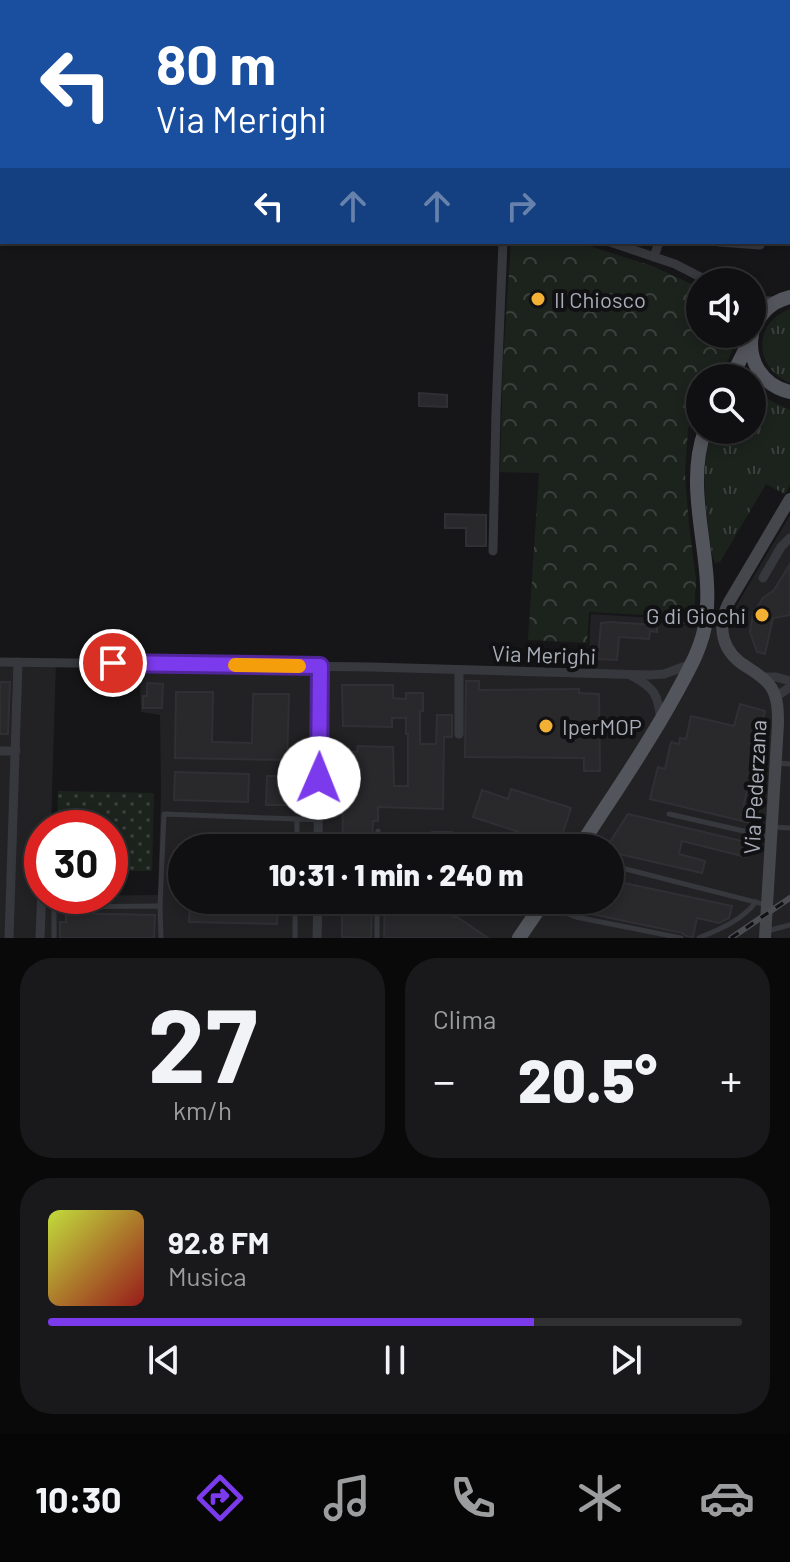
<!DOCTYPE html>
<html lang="it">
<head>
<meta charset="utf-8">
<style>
  :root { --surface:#101012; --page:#19191b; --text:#f1f3f6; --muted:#9c9d9f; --line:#303032; --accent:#7c3aed }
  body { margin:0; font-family:Barlow,sans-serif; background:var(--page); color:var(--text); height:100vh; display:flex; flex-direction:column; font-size:30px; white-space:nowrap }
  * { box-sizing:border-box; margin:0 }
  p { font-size:26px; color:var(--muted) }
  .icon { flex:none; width:44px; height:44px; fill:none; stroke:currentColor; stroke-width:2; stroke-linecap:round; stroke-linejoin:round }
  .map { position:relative; height:938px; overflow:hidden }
  .sheet { display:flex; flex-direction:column; gap:20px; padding:20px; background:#09090a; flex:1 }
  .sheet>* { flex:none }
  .guide { position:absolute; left:0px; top:0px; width:790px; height:244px; box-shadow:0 4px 12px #0003,0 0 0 2px var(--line); background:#1a4fa0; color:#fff; overflow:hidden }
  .fabs { position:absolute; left:686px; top:268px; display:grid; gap:16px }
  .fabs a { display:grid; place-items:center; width:80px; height:80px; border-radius:50%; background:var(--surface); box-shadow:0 4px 12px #0003,0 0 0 2px var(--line); font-size:40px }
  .speed { position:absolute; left:24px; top:810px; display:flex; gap:16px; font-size:40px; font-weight:700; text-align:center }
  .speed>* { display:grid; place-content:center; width:104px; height:104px; border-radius:50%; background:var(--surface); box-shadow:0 4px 12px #0003,0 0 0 2px var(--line); line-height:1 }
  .speed .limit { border:12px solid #d22; background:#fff; color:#111 }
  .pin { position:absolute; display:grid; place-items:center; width:68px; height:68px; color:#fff; margin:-34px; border:4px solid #fff; border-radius:50%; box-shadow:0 2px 8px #0007 }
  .me { position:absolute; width:88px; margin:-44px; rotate:1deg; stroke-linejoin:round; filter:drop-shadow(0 0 6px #0008) }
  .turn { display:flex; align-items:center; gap:28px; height:168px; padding:0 24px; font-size:36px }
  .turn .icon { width:104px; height:104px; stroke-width:2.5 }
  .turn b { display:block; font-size:56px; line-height:68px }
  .lanes { display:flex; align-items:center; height:76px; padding:0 24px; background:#0003; justify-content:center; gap:40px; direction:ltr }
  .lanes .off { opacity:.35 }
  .big { font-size:60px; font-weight:800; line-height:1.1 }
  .sheet .widget { flex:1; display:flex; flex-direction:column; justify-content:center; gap:12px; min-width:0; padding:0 28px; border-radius:32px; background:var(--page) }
  .sheet .dial { align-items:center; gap:0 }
  .dial b { font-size:104px; line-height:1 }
  .song { display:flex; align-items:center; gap:24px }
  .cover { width:96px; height:96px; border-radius:12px; background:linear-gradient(135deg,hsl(70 70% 55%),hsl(0 70% 35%)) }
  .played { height:8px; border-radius:4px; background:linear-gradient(90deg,var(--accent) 70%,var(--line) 70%) }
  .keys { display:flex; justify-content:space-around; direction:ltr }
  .heat { display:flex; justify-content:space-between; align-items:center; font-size:44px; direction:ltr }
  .sheet .tiles { flex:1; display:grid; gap:20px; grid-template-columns:1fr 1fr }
  .widget:last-child { grid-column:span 2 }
  .trip { position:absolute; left:168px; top:834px; width:456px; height:80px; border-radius:40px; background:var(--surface); box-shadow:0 4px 12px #0003,0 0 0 2px var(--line); font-weight:800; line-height:80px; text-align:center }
  .menu { display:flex; height:128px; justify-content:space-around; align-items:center; background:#060607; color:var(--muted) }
  .menu .icon { width:56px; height:56px }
  .menu .selected { color:var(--accent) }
  .menu b { font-size:36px; color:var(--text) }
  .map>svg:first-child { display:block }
  .built { fill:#222225; fill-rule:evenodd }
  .grass { fill:url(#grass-tufts) }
  .park { fill:url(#park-crowns) }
  .garden { fill:url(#garden-dots) }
  .building { fill:#29292c; stroke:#303034; stroke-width:2 }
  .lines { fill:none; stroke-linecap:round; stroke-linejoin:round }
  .lane { stroke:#37383d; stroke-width:5 }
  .street { stroke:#37383d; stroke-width:9 }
  .secondary { stroke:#45474d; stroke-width:12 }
  .primary { stroke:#53555c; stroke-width:14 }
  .rail-casing { stroke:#4a4c52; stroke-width:6 }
  .rail { stroke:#111113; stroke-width:3; stroke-dasharray:9; stroke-linecap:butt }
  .route-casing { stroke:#51269a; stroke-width:20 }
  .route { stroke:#7c3aed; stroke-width:14 }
  .slow { stroke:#f59e0b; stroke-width:14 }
  .poi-dot { fill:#f2b134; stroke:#111113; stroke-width:3 }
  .labels { text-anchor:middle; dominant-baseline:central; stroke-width:8; stroke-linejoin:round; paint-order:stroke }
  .poi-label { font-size:22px; fill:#a8adb8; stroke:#111113; text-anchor:start }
  .street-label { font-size:22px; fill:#a8adb8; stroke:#111113 }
</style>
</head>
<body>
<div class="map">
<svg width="790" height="938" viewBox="0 0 790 938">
  <defs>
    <pattern id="grass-tufts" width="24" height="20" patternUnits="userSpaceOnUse" patternTransform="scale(2)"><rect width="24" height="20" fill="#1c231d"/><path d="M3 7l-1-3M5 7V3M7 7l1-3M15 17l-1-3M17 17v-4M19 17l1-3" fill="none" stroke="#3a403c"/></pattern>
    <pattern id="park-crowns" width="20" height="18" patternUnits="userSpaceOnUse" patternTransform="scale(2)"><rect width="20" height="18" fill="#1c231d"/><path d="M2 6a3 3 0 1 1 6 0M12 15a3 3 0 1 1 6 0" fill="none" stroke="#3a403c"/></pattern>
    <pattern id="garden-dots" width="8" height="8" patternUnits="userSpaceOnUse" patternTransform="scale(2)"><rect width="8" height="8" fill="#1c231d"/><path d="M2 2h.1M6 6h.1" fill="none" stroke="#3a403c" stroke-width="1.8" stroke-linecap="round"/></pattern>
  </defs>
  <rect width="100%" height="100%" fill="#161618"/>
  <path class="built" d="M 790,515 L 790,938 L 0,938 L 0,663 L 56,662 L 51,828 L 42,828 L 42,896 L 158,895 L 161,791 L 160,715 L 141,712 L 139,664 L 588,669 L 591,614 L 670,619 L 732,613 ZM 182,848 L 610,848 L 610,900 L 182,900 Z"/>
  <g class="grass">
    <path d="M 790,309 L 790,383 C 754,368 752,323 790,309 Z"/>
    <path d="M 752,395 L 760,395 L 790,410 L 790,485 L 785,494 L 766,484 L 720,562 L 715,563 C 711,553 710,542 709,532 C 705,498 700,462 713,430 L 752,430 Z"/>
  </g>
  <path class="park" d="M 511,242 L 577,242 L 652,266 L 700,288 L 700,334 L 736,334 C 734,352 727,365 715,378 L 700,378 L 700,399 L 688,429 L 685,474 L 689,525 L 696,579 L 694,619 L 692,629 L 661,616 L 589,612 L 587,643 L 528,640 L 539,473 L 500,472 L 503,361 Z"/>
  <path class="garden" d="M 58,791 L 154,793 L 152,871 L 110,871 L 110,828 L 57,828 Z"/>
  <g class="building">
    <path d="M 419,393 L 447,395 L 447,407 L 419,406 Z"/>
    <path d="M 445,514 L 486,515 L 486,546 L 466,546 L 466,528 L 445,528 Z"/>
    <path d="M 790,564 L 790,615 L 773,618 L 765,654 L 757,652 L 750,632 L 753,614 L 763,598 L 774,590 Z"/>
    <path d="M 610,622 L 657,625 L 657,632 L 650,631 L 649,639 L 619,637 L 617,660 L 598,659 L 601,623 Z"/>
    <path d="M 466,681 L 479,681 L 479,690 L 579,689 L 579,693 L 599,694 L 600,771 L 584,771 L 584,758 L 465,757 Z"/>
    <path d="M 0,682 L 10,682 L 8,734 L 0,734 Z"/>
    <path d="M 147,683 L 163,684 L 162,708 L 143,708 L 143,696 L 147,696 Z"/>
    <path d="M 342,685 L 393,685 L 393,698 L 406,699 L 406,693 L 423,693 L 423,711 L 420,711 L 420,744 L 436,744 L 437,715 L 452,715 L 452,737 L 444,737 L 443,809 L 378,807 L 378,821 L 373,821 L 372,848 L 343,848 L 342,751 L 357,752 L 358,746 L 393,747 L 394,786 L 408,786 L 408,734 L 406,734 L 406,718 L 392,718 L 392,727 L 343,726 Z"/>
    <path d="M 176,692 L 213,692 L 212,742 L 252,743 L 253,694 L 289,694 L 287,760 L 175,758 Z"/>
    <path d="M 740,704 L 765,711 L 762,725 L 766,726 L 760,751 L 767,754 L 761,778 L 750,775 L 743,809 L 758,812 L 755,824 L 650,799 L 658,767 L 665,769 L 671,742 L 679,744 L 680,738 L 686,739 L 691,716 L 734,726 Z"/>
    <path d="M 175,772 L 249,774 L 248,802 L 174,800 Z"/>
    <path d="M 267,776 L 289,776 L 289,805 L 266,805 Z"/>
    <path d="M 511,789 L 571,808 L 559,845 L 473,817 L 482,790 L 508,799 Z"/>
    <path d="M 628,814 L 750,843 L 746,857 L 682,841 L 679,854 L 705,861 L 702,873 L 610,852 L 610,848 L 606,848 Z"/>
    <rect x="432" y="832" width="20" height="16"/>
    <path d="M 233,838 L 281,839 L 281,848 L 233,848 Z"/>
    <path d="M 610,880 L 732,906 L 729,918 L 719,923 L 697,918 L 693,937 L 686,936 L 682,933 L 577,911 L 579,900 L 610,900 Z"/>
    <path d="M 190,900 L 278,900 L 277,924 L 189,922 Z"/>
    <path d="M 342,900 L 372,900 L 371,938 L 342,937 Z"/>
    <path d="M 385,900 L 452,900 L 452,917 L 457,917 L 488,938 L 384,938 Z"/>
    <path d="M 66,913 L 155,915 L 154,938 L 60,938 L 60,922 L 66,922 Z"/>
  </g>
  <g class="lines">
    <g class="lane">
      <path d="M 745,2 L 746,0"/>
      <path d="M 777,763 L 790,764"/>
      <path d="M 669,814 L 770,837"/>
      <path d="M 297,819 L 319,820"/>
      <path d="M 773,827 L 790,828"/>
      <path d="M 377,848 L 378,831"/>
      <path d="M 610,865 L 767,905"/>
      <path d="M 542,905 L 576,917 L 681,938"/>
      <path d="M 160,906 L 164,814 L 297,819 L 297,848"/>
      <path d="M 767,931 L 790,925"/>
      <path d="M 54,938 L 54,907 L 160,906 L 161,938"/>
      <path d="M 295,938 L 295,900"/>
      <path d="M 377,938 L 377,900"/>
      <path d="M 699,938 C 720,929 741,921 756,902"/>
    </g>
    <g class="street">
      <path d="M 646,0 L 696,2"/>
      <path d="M 306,2 L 306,0"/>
      <path d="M 507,2 L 507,0"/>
      <path d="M 634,2 L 634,0"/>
      <path d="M 0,198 L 2,198"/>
      <path d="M 610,242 L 675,264 L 710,282"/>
      <path d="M 719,242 L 760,245"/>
      <path d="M 654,257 L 659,242"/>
      <path d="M 752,301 L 775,301"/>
      <path d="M 493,551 L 496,411 L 503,242"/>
      <path d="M 763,578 L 781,547 L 790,538"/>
      <path d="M 0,662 L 371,667 L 649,675 L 664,674 L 691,664"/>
      <path d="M 459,670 L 459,734"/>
      <path d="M 632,676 C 655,688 658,695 661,720"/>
      <path d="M 762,677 L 776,677 L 790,681"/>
      <path d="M 776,697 L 790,687"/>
      <path d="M 0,751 L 16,751"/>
      <path d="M 318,848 L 320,666"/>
      <path d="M 9,938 L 18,662"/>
      <path d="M 40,938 L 42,888"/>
      <path d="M 317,938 L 318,900"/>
    </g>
    <path class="secondary" d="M 765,938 L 778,724 C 778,711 778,698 771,687 C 765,678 756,673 747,667 C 722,652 716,628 729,602 L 790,499"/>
    <g class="primary">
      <path d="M 752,333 C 759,314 770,302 790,297"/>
      <path d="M 752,334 C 747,361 763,386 790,392"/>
      <path d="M 731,378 L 750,340"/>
      <path d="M 579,848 C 611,798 645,750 674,697 C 687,673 703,647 706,619 C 714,556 683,491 705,430"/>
      <path d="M 519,938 L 545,900"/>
    </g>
    <g class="rail-casing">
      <path id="rail" d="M 731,938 L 790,898"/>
    </g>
    <use href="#rail" class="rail"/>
  </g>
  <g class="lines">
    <g class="route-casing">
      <path id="route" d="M 113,663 L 320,666 L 319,778"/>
    </g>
    <use href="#route" class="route"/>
    <path class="slow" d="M 235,665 L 299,666"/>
  </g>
  <g class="poi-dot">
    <circle cx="538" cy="299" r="8"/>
    <circle cx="762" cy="615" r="8"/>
    <circle cx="546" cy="726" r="8"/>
  </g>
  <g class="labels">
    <g class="poi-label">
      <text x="554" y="299">Il Chiosco</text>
      <text x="746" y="615" text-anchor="end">G di Giochi</text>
      <text x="562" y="726">IperMOP</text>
    </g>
    <g class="street-label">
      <text transform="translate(544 654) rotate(2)">Via Merighi</text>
      <text transform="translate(754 787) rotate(-87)">Via Pederzana</text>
    </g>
  </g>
</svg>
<div class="fabs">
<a><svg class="icon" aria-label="sound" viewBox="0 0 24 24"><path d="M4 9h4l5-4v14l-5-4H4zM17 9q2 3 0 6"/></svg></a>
<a><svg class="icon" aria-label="search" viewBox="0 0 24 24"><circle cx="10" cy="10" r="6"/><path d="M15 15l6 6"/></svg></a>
</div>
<div class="speed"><div class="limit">30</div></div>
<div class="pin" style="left:113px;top:663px;background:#d93025"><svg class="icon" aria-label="arrive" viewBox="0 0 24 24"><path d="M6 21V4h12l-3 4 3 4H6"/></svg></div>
<svg class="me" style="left:319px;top:778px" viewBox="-20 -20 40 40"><circle r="19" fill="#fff"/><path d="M0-13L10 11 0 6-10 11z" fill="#7c3aed"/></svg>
<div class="trip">10:31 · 1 min · 240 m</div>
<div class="guide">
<div class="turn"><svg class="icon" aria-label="left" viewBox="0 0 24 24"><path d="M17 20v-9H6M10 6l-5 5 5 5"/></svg><div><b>80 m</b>Via Merighi</div></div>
<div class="lanes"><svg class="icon" aria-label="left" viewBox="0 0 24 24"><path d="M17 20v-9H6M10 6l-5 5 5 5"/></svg><svg class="icon off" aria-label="ahead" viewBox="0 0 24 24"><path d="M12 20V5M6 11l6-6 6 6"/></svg><svg class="icon off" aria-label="ahead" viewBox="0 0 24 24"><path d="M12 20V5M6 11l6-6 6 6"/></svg><svg class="icon off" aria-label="right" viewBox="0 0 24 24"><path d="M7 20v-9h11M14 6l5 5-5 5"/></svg></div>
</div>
</div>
<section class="sheet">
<div class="tiles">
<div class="widget dial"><b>27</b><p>km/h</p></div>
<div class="widget"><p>Clima</p>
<div class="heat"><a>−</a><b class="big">20.5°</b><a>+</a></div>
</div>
<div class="widget">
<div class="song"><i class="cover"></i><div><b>92.8 FM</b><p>Musica</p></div></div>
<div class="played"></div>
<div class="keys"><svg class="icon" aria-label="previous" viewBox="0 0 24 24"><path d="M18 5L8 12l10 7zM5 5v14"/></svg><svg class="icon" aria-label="pause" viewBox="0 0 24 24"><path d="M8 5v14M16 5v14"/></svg><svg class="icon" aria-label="next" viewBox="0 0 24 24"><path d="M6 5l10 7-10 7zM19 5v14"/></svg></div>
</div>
</div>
</section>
<nav class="menu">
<b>10:30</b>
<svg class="icon selected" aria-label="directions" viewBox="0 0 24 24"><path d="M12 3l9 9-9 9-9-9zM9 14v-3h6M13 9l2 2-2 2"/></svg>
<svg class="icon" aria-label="music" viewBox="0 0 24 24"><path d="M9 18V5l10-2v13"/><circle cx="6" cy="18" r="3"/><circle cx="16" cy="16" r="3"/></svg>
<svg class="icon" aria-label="phone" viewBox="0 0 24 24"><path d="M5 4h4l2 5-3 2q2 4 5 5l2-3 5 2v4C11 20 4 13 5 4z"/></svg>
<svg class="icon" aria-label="climate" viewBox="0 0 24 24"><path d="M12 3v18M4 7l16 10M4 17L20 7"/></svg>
<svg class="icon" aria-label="car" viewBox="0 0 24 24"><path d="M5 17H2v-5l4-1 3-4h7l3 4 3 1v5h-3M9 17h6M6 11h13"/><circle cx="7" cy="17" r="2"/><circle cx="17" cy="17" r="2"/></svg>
</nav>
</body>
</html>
